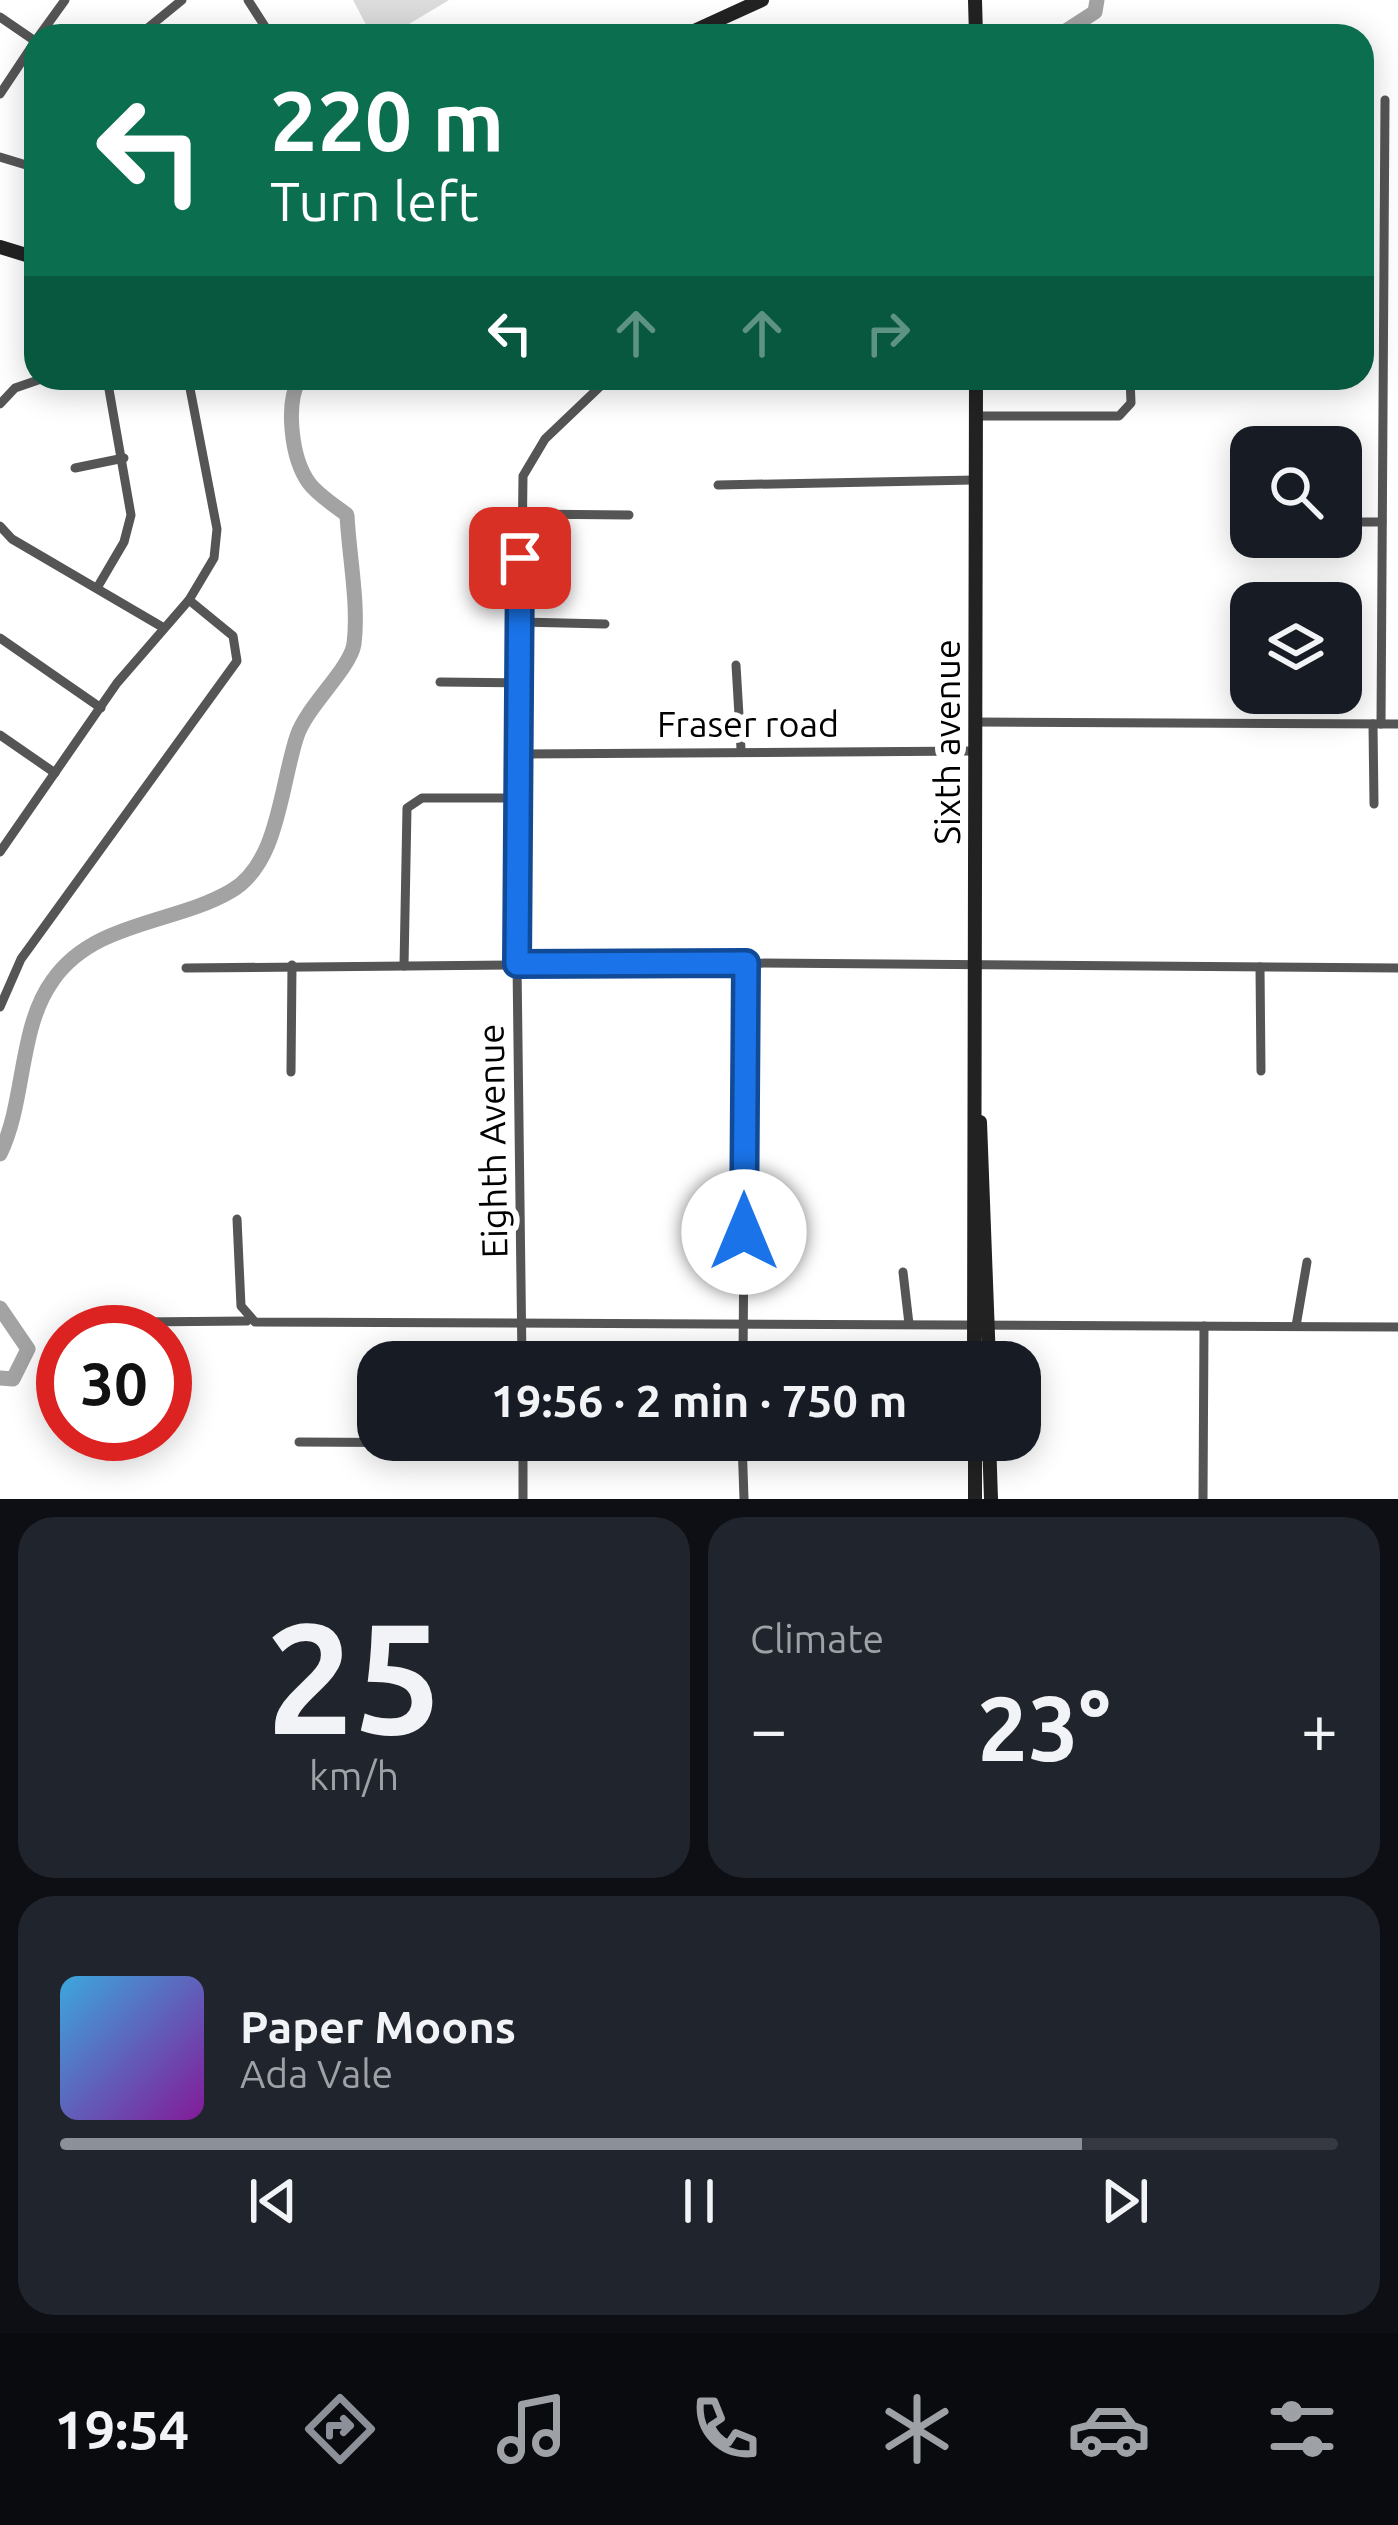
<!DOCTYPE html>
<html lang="en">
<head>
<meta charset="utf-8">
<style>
  :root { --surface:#171b24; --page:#20242c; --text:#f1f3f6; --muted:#9ea1a6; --line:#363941; --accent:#8c9099 }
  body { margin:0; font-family:Ubuntu,sans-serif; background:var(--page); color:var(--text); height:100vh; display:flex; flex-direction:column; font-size:45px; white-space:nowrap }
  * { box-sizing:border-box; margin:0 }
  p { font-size:39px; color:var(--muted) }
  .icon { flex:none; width:66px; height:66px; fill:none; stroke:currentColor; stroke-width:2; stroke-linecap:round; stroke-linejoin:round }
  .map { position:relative; height:1499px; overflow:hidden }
  .sheet { display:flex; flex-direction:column; gap:18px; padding:18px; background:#0d0f14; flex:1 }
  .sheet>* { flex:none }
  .guide { position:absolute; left:24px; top:24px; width:1350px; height:366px; border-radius:36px; box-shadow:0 6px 30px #0003; background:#0b6e4f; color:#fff; overflow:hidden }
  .buttons { position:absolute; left:1230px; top:426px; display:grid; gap:24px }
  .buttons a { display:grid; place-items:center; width:132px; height:132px; border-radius:24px; background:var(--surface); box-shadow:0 6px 30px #0003; font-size:60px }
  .speed { position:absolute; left:36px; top:1305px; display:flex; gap:24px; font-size:60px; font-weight:700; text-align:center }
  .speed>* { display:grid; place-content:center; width:156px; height:156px; border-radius:50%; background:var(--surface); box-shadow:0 6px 30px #0003; line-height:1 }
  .speed .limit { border:18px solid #d22; background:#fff; color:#111 }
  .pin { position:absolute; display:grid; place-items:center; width:102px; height:102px; color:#fff; margin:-51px; border-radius:24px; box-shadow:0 6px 18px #0006 }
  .me { position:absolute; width:132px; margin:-66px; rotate:0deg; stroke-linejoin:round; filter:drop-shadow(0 0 9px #0008) }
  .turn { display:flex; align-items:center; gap:42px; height:252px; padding:0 48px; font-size:54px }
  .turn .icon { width:156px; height:156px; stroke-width:2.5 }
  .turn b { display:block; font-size:84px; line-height:102px }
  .lanes { display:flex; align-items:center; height:114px; padding:0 48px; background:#0003; justify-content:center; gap:60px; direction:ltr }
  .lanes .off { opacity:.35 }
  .big { font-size:90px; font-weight:600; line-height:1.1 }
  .sheet .tile { flex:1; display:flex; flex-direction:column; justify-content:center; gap:18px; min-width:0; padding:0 42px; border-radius:36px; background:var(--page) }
  .sheet .dial { align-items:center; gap:0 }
  .dial b { font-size:156px; line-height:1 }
  .song { display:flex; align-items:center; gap:36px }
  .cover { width:144px; height:144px; border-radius:18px; background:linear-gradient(135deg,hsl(200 70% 55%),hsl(290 70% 35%)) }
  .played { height:12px; border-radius:6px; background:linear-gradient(90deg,var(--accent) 80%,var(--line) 80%) }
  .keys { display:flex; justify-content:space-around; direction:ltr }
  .heat { display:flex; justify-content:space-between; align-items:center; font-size:66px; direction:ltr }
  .sheet .tiles { flex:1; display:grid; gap:18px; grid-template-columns:1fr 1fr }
  .tile:last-child { grid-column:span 2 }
  .trip { position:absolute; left:357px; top:1341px; width:684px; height:120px; border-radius:36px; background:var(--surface); box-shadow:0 6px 30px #0003; font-weight:600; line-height:120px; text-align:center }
  .tabs { display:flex; height:192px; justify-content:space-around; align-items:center; background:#090b0e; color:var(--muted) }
  .tabs .icon { width:84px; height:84px }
  .tabs .current { color:var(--accent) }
  .tabs b { font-size:54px; color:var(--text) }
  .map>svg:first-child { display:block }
  .garden { fill:#dcdcdc }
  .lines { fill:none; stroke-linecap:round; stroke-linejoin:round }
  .river { stroke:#a3a3a3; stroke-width:15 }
  .street { stroke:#555; stroke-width:9 }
  .secondary { stroke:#222; stroke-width:14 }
  .route-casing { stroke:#114b97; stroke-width:30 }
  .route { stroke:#1a73e8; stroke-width:21 }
  .labels { text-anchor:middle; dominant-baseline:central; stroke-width:12; stroke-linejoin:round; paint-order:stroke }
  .street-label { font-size:36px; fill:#000; stroke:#fff }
</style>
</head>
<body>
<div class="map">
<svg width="1398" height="1499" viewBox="0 0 1398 1499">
  <rect width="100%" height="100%" fill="#fff"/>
  <path class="garden" d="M 353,0 L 449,0 L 389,36 L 372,36 Z"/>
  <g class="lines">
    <g class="river">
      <path d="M 1058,36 L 1095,12 L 1097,0"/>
      <path d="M 0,1154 C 26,1101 18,1028 53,980 C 94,921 175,924 231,891 C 279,863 280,787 297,736 C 307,706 350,669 354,644 C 359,604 349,556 347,515 C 334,505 318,495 309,483 C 291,458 285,403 300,378"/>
      <path d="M 0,1308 L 28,1349 L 13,1379 L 0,1378"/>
    </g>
    <g class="street">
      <path d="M 248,0 L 271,36"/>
      <path d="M 0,17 L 35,41"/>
      <path d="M 39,36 L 65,0"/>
      <path d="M 138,36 L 182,0"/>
      <path d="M 0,94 L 36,40"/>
      <path d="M 0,157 L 36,168"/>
      <path d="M 0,404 L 15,388 L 44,378"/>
      <path d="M 975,416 L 1119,416 L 1131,403 L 1130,378"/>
      <path d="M 75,468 L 124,458"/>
      <path d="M 718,485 L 974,480"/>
      <path d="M 522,514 L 629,515"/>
      <path d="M 1341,522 L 1382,522"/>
      <path d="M 0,526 L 12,539 L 164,628"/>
      <path d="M 97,588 L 124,542 L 131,515 L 107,378"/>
      <path d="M 521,622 L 605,624"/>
      <path d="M 0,638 L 101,708"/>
      <path d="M 736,665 L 741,749"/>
      <path d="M 440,682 L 521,683"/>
      <path d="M 976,722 L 1398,724"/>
      <path d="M 1373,724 L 1374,804"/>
      <path d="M 1381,724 L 1385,100"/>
      <path d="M 0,735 L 55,773"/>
      <path d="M 521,754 L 976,751"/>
      <path d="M 0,852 L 117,683 L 189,600 L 214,558 L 217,529 L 188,378"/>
      <path d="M 404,966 L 407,808 L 422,798 L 519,798"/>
      <path d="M 1260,967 L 1261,1071"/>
      <path d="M 186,968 L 746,963 L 1398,968"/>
      <path d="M 0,1007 L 21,959 L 237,661 L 233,636 L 189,600"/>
      <path d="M 291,1072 L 292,965"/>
      <path d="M 237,1219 L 241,1306 L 255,1322 L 1398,1327"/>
      <path d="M 903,1272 L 909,1324"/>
      <path d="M 139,1322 L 247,1321"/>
      <path d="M 1296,1326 L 1307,1262"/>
      <path d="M 522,1362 L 517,964 L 523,476 L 545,439 L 609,378"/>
      <path d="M 743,1362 L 746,963"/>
      <path d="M 742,1440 L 744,1499"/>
      <path d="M 299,1442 L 642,1444"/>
      <path d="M 523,1499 L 523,1440"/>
      <path d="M 1203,1499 L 1204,1326"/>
    </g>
    <g class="secondary">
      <path d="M 975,0 L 976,36"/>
      <path d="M 683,36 L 762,0"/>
      <path d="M 0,247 L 36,258"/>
      <path d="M 980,1122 L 989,1362"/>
      <path d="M 974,1362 L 976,378"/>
      <path d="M 975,1440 L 975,1499"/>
      <path d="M 989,1440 L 991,1499"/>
    </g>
  </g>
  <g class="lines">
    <g class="route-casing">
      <path id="route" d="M 520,558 L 517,964 L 746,963 L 744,1232"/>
    </g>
    <use href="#route" class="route"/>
  </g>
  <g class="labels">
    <g class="street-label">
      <text x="748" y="723">Fraser road</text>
      <text transform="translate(946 742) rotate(-90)">Sixth avenue</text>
      <text transform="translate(492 1141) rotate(-91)">Eighth Avenue</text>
    </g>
  </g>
</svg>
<div class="buttons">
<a><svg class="icon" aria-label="search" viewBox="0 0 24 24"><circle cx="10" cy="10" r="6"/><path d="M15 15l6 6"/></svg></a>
<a><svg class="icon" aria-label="layers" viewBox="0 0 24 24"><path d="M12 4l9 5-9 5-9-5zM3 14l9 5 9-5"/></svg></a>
</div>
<div class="speed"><div class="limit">30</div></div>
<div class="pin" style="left:520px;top:558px;background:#d93025"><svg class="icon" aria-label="arrive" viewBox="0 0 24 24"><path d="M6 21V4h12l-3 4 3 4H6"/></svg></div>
<svg class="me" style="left:744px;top:1232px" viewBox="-20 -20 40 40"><circle r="19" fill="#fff"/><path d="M0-13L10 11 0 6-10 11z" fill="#1a73e8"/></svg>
<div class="trip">19:56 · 2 min · 750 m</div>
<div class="guide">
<div class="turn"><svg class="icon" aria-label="left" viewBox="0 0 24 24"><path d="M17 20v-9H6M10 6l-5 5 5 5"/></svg><div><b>220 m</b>Turn left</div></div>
<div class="lanes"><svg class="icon" aria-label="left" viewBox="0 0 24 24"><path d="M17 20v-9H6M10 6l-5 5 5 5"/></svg><svg class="icon off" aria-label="ahead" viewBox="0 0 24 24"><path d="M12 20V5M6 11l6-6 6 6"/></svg><svg class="icon off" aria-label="ahead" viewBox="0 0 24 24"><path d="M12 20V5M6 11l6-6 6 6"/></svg><svg class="icon off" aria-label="right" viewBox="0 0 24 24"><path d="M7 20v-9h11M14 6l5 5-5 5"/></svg></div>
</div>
</div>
<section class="sheet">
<div class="tiles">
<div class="tile dial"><b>25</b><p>km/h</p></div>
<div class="tile"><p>Climate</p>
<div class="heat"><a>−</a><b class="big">23°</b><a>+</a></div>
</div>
<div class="tile">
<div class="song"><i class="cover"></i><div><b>Paper Moons</b><p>Ada Vale</p></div></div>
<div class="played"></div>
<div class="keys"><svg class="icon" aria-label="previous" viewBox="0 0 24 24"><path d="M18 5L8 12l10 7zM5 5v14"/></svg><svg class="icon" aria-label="pause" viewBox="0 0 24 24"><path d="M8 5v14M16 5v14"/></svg><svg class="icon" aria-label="next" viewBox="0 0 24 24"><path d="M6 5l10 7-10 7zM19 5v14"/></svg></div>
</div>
</div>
</section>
<nav class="tabs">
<b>19:54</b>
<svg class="icon current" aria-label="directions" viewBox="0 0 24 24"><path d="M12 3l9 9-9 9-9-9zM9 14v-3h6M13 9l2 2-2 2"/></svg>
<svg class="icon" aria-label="music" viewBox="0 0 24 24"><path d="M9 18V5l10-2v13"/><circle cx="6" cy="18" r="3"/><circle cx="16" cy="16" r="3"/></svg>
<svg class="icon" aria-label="phone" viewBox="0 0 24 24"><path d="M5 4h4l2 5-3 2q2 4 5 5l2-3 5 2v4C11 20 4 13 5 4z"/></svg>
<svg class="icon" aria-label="climate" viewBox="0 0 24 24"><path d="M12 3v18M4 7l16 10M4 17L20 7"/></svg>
<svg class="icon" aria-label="car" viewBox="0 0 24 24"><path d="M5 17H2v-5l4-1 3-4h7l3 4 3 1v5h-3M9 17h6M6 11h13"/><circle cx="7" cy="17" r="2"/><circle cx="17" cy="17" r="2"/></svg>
<svg class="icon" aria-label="filters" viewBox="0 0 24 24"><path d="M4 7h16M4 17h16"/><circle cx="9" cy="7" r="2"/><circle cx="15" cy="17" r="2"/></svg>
</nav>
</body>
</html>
